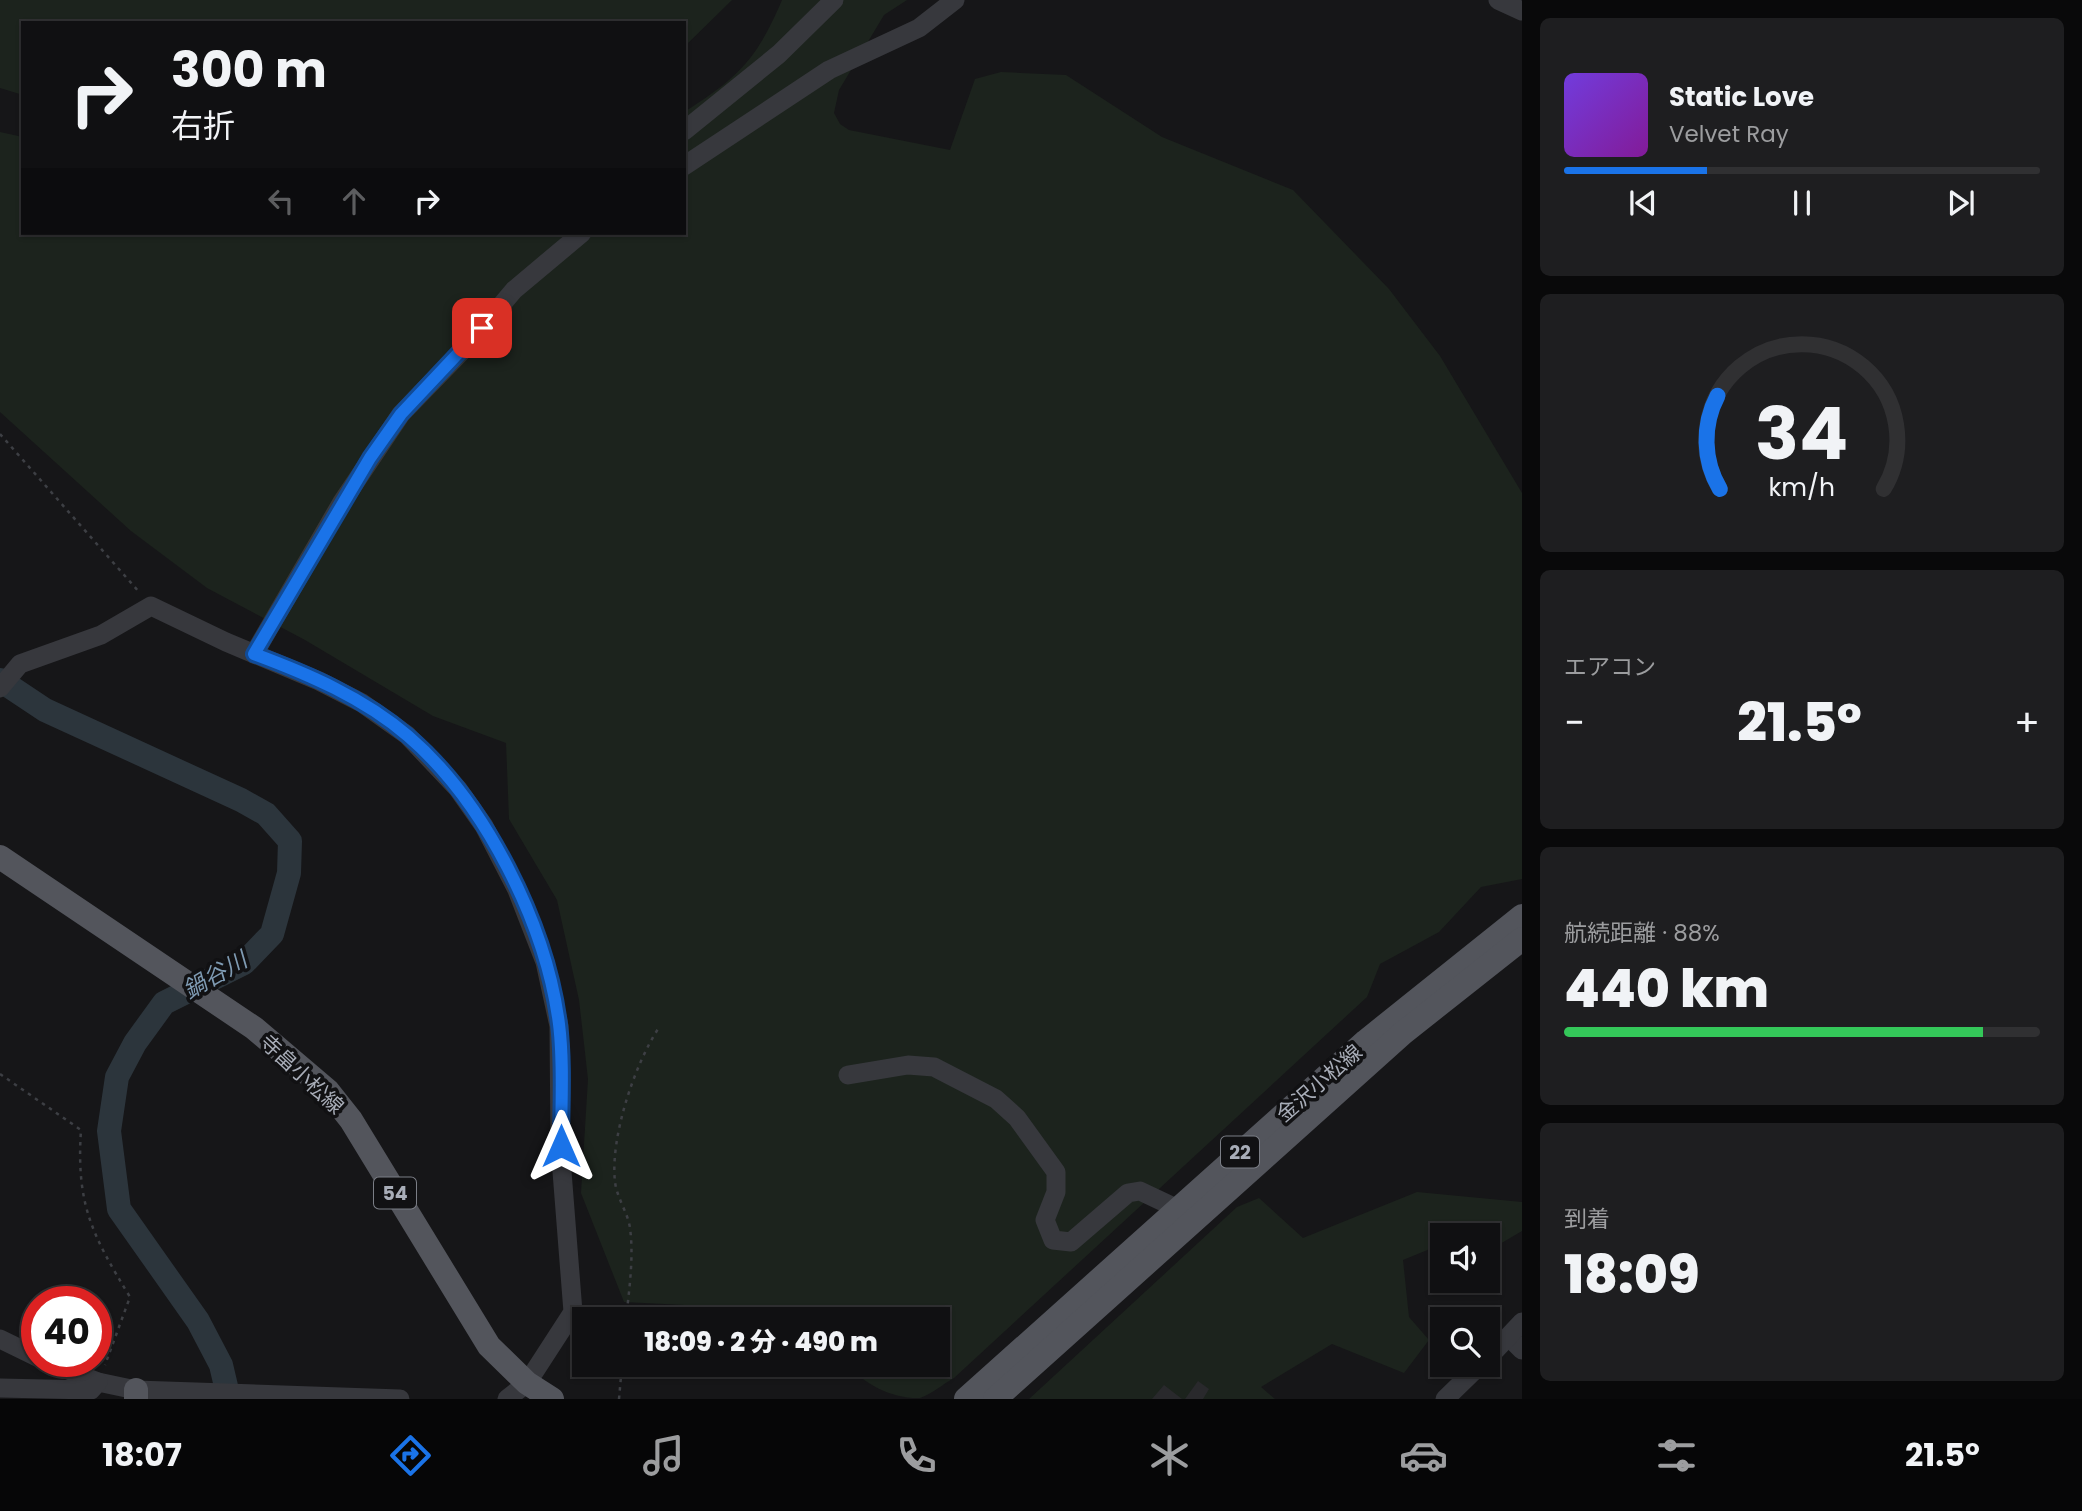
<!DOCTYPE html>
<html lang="ja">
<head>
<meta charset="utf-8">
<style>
  :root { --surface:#101012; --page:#1e1e20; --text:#f1f3f6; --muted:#9c9d9f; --line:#303032; --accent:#1a73e8 }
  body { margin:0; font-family:Poppins,"Noto Sans JP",sans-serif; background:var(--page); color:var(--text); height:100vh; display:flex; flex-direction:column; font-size:26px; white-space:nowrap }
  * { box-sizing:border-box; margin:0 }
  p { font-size:23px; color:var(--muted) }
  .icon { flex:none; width:38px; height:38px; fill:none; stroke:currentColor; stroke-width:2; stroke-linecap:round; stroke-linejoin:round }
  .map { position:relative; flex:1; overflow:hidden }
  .sheet { display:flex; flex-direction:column; gap:18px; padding:18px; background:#09090a; width:560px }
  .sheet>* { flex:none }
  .hud { position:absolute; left:21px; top:21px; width:665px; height:214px; border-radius:0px; box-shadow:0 2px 5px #0004,0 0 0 2px var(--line); background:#101012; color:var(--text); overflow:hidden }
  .buttons { position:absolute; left:1430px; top:1223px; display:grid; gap:14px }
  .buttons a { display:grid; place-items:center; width:70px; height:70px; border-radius:0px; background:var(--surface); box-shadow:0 2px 5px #0004,0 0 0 2px var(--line); font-size:35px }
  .speed { position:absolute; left:21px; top:1286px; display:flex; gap:14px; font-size:35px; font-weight:700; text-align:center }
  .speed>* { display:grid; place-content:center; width:91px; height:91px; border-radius:50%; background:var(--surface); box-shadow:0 2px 5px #0004,0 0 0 2px var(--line); line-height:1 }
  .speed .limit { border:10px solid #d22; background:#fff; color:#111 }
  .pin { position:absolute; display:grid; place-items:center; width:60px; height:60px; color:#fff; margin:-30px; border-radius:14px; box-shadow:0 4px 10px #0006 }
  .me { position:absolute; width:77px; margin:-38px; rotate:0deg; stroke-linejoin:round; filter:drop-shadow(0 0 5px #0008) }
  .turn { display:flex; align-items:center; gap:24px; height:147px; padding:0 35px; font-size:32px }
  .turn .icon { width:91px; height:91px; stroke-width:2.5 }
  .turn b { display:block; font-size:49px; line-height:60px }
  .lanes { display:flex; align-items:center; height:66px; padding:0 35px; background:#0003; justify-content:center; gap:35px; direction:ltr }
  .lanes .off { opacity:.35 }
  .big { font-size:52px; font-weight:800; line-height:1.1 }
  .sheet .widget { flex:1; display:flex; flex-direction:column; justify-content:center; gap:10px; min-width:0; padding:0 24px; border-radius:10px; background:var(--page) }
  .sheet .dial { align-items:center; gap:0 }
  .dial svg { height:182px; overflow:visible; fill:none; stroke:var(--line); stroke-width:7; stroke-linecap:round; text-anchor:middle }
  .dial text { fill:var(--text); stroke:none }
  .song { display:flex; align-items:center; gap:21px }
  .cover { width:84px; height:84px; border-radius:10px; background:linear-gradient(135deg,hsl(260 70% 55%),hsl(290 70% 35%)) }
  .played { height:7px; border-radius:4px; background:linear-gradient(90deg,var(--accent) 30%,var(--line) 30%) }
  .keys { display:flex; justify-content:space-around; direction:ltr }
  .heat { display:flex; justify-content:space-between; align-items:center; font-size:38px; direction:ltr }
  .charge { height:10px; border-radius:5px; background:linear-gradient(90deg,#34c759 88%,var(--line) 0) }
  .trip { position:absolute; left:572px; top:1307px; width:378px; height:70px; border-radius:0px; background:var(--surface); box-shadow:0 2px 5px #0004,0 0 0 2px var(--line); font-weight:800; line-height:70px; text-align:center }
  .tabs { display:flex; height:112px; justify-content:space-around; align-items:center; background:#060607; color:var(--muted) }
  .tabs .icon { width:49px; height:49px }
  .tabs .current { color:var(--accent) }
  .tabs b { font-size:32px; color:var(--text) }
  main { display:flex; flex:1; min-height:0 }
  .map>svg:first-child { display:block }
  .green { fill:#1c231d }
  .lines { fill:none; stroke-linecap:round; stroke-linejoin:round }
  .river { stroke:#2c353c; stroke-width:24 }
  .building { fill:#29292c }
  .path { stroke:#3d3f44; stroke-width:2.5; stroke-dasharray:3.5 5; stroke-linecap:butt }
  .minor { stroke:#37383d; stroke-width:19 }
  .major { stroke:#53555c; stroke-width:24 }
  .route-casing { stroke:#114b97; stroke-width:18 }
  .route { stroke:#1a73e8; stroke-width:12 }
  .labels { text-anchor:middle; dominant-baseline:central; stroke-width:7; stroke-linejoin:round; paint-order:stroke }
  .shield { fill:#111113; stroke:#7b7e86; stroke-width:2 }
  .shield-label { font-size:19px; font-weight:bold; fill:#a8adb8 }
  .street-label { font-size:21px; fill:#a8adb8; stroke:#111113 }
  .water-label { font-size:23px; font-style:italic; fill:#7f9bb3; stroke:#111113 }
</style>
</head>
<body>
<main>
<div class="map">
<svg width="1522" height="1399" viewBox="0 0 1522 1399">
  <rect width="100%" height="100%" fill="#161618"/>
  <g class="green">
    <path d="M 0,0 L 732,0 L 684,47 L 684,23 L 23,23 L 23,95 L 0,88 Z"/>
    <path d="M 782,0 L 907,0 L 884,15 L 839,90 L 834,113 L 840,124 L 849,130 L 950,150 L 975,79 L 1001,72 L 1066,75 L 1162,137 L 1293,190 L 1389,289 L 1440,356 L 1522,493 L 1522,879 L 1481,887 L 1439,932 L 1380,964 L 1367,997 L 954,1378 C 943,1384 932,1394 920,1398 C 892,1399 864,1384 848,1365 L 938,1365 L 938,1320 L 810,1319 L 803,1311 L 624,1302 L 581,1193 L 588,1079 L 579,1000 L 557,900 L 509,819 L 506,743 L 433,716 L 305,640 L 207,588 L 131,531 L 0,412 L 0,132 L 23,137 L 23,233 L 684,233 L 684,112 C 738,78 757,59 782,0 Z"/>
    <path d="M 1417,1192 L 1522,1202 L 1522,1231 L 1488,1251 L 1488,1236 L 1442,1236 L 1442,1244 L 1403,1260 L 1409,1317 L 1429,1340 L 1404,1373 L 1332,1344 L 1261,1387 L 1275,1399 L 1029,1399 L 1237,1207 L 1259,1198 L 1303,1238 Z"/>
  </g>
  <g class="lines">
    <path class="river" d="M 0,680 L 45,710 L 241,800 L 266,814 L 290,841 L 289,873 L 272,934 L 244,963 L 164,1003 L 135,1043 L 117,1077 L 109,1131 L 119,1209 L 198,1321 L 221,1365 L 229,1399"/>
  </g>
  <g class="building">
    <path d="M 1198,1381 L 1209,1389 L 1203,1399 L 1185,1399 Z"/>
    <path d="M 1164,1385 L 1182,1399 L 1152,1399 Z"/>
  </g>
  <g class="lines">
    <g class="path">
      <path d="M 0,434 L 140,593"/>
      <path d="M 0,1074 L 81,1130 C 76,1204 92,1235 130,1297 L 105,1365"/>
      <path d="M 626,1320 C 629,1290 634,1258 630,1228 C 628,1213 617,1198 615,1182 C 610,1138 634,1066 658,1029"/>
      <path d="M 619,1399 L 622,1365"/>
    </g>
    <g class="minor">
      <path d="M 1498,0 L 1522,11"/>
      <path d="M 684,131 L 779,54 L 834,0"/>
      <path d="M 684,166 L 829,70 L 919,28 L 955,0"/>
      <path d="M 254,654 L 342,502 L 401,414 L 466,347 L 514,290 L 582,233"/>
      <path d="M 0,688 L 20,664 L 101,635 L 151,606 L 226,642 L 319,681 L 362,703 L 407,735 L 458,789 L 484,826 L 517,890 L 545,962 L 559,1026 L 560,1146 L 573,1312 L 527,1383 L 507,1399"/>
      <path d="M 848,1075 L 908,1065 L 934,1067 L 996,1099 L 1017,1118 L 1056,1172 L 1056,1192 L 1045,1220 L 1053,1240 L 1071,1242 L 1128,1193 L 1140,1191 L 1176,1208"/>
      <path d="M 1509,1337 L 1522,1350"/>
      <path d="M 0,1339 L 37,1357"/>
      <path d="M 1488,1358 L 1522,1322"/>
      <path d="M 48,1362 L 98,1382 L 136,1390 L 400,1399"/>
      <path d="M 0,1388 L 91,1390 L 98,1382"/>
      <path d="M 1445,1399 L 1480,1365"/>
    </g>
    <g class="major">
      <path d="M 0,857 L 254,1028 L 328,1091 L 351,1120 L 489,1346 L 527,1383 L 552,1399"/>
      <path d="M 136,1399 L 136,1390"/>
      <path d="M 966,1399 L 1366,1041 L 1522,916"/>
      <path d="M 995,1399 L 1403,1033 L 1522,939"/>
    </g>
  </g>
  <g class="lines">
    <g class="route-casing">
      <path id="route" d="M 482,328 L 401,414 L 370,458 L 254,654 C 308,674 364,698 408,736 C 485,802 546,924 559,1024 C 564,1064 561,1106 561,1146"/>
    </g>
    <use href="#route" class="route"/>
  </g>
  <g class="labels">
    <g class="shield">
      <rect x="1221" y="1136.5" width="38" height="31" rx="5"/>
      <rect x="374" y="1177.5" width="42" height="31" rx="5"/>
    </g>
    <g class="shield-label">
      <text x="1240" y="1152">22</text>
      <text x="395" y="1193">54</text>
    </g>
    <g class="street-label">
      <text transform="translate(302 1074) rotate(43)">寺畠小松線</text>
      <text transform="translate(1319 1083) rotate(-41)">金沢小松線</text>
    </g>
    <g class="water-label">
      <text transform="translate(215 975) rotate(-30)">鍋谷川</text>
    </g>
  </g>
</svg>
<div class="buttons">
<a><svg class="icon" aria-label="sound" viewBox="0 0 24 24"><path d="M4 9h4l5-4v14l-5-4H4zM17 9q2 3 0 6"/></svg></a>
<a><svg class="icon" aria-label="search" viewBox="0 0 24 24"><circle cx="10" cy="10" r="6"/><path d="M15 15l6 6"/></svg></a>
</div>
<div class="speed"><div class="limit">40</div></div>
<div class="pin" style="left:482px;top:328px;background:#d93025"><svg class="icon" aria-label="arrive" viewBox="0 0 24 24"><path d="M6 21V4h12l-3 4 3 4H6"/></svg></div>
<svg class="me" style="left:561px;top:1146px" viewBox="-20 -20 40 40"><path d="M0-17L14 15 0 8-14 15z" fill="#1a73e8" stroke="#fff" stroke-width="4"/></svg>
<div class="trip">18:09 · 2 分 · 490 m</div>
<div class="hud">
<div class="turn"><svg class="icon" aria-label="right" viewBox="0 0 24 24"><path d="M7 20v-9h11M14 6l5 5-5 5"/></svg><div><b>300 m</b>右折</div></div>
<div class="lanes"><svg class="icon off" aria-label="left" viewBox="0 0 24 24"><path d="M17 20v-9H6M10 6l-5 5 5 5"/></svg><svg class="icon off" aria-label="ahead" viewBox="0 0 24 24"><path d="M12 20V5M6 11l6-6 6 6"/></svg><svg class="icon" aria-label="right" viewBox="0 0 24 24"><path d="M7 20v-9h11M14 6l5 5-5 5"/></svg></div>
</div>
</div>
<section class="sheet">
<div class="widget">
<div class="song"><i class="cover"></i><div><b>Static Love</b><p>Velvet Ray</p></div></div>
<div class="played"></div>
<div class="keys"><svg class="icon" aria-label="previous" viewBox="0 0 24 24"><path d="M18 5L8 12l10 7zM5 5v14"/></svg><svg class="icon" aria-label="pause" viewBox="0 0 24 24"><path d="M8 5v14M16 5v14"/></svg><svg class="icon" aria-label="next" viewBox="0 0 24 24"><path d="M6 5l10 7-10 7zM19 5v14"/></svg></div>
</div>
<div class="widget dial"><svg viewBox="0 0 100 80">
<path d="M14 69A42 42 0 1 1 86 69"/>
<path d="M14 69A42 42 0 0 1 13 28" stroke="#1a73e8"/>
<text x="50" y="56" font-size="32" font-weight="700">34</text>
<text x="50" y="72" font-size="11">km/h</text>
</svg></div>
<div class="widget"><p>エアコン</p>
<div class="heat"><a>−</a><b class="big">21.5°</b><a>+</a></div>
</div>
<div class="widget"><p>航続距離 · 88%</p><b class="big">440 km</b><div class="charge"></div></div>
<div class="widget"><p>到着</p><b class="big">18:09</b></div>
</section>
</main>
<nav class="tabs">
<b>18:07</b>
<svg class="icon current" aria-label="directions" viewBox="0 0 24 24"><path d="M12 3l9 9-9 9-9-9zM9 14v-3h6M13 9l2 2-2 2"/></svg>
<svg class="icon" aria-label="music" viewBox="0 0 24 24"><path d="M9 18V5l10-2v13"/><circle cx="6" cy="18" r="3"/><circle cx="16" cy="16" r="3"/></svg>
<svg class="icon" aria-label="phone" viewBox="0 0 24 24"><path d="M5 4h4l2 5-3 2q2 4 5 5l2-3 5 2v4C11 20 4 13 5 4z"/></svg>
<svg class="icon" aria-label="climate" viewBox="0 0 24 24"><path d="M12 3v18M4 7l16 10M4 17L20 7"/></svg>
<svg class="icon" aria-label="car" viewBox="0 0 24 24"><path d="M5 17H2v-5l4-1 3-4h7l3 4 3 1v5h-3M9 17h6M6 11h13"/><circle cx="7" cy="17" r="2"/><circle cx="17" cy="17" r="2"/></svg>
<svg class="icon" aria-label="filters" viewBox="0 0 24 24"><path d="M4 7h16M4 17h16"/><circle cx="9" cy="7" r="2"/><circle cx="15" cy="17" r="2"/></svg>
<b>21.5°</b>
</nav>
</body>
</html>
